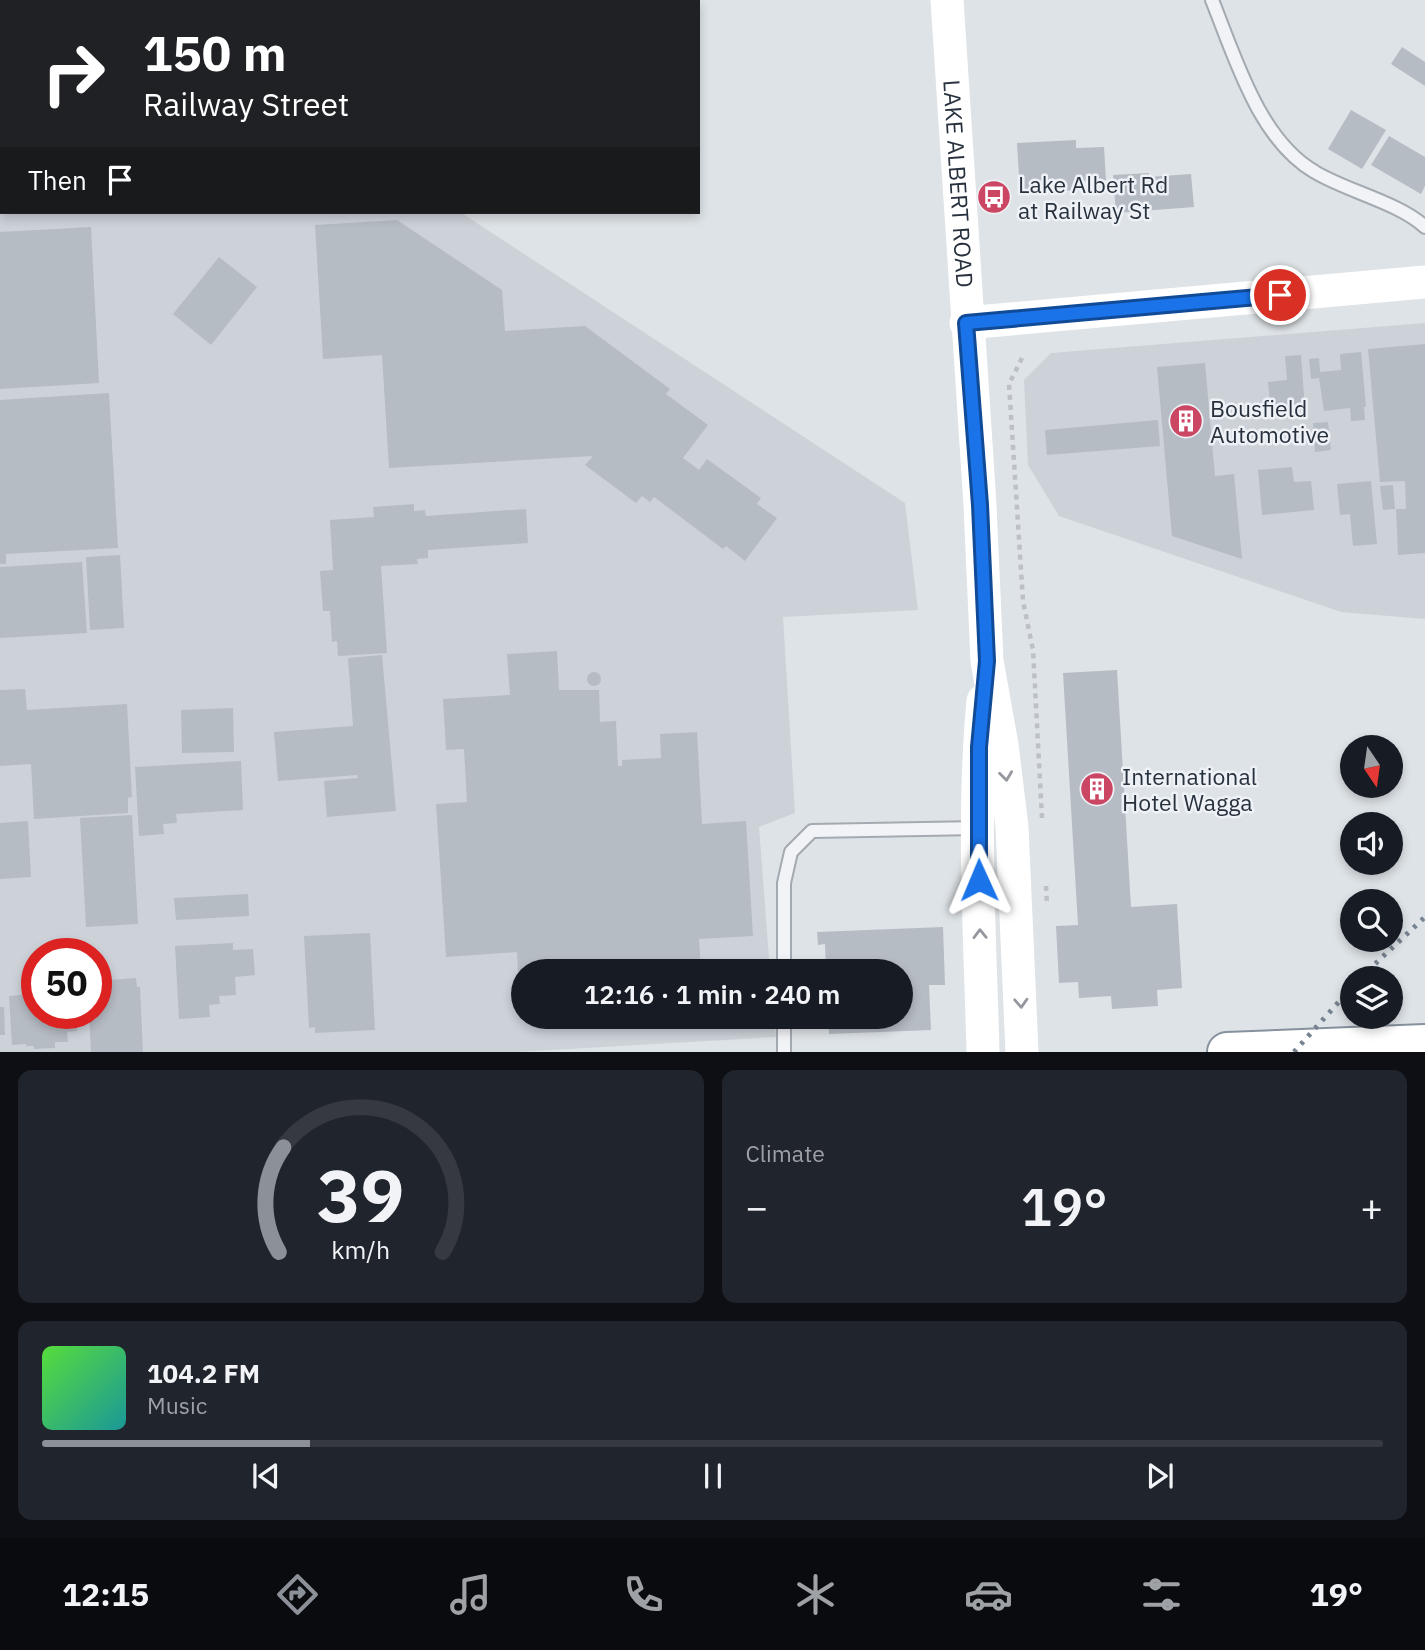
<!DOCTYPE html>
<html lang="en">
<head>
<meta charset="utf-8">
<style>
  :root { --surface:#171b24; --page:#20242c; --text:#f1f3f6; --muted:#9ea1a6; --line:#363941; --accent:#8c9099 }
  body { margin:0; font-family:"IBM Plex Sans",sans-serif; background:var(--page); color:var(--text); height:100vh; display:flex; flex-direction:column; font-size:26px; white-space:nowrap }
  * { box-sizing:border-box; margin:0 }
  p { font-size:23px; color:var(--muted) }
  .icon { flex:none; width:38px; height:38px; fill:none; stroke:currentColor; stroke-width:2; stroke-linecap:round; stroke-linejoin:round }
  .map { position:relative; height:1052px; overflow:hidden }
  .details { display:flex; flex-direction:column; gap:18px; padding:18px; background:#0d0f14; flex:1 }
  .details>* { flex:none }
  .top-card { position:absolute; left:0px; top:0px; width:700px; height:214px; box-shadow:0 4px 10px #0003; background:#202124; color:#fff; overflow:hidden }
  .needle { width:46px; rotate:167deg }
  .controls { position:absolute; left:1340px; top:735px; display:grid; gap:14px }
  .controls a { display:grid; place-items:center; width:63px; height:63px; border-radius:50%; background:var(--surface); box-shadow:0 4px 10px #0003; font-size:35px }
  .speed { position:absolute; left:21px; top:938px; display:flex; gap:14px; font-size:35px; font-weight:700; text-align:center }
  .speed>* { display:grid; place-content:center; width:91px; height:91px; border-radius:50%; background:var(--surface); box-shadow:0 4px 10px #0003; line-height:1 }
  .speed .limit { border:10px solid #d22; background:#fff; color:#111 }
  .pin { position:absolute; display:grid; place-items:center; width:60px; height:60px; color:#fff; margin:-30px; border:4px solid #fff; border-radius:50%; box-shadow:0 2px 7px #0007 }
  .me { position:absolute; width:77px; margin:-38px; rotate:359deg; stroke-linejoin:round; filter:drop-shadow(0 0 5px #0008) }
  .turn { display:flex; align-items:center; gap:24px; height:147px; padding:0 28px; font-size:32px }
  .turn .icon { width:91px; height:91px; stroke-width:2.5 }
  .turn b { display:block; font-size:49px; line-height:60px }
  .then { display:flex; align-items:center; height:66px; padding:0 28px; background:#0003; gap:14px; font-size:26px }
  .big { font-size:52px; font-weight:600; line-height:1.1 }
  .details .widget { flex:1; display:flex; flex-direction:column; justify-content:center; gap:10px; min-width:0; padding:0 24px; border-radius:14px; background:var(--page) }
  .details .dial { align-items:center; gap:0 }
  .dial svg { height:182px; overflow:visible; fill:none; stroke:var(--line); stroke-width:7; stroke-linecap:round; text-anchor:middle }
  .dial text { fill:var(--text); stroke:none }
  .song { display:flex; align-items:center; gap:21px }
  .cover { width:84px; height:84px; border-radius:10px; background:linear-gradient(135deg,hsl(110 70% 55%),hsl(180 70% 35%)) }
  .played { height:7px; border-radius:4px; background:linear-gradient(90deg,var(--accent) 20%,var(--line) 20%) }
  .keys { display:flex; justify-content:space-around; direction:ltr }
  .heat { display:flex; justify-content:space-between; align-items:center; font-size:38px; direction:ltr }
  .details .tiles { flex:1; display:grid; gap:18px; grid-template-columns:1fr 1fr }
  .widget:last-child { grid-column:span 2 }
  .trip { position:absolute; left:511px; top:959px; width:402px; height:70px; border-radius:35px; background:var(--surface); box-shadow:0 4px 10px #0003; font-weight:600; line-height:70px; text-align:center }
  .dock { display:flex; height:112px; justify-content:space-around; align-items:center; background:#090b0e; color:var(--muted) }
  .dock .icon { width:49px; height:49px }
  .dock .on { color:var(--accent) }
  .dock b { font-size:32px; color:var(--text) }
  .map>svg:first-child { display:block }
  .built { fill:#cdd2d9; fill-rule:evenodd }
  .building { fill:#b6bcc4 }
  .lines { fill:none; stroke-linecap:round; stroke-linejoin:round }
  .lane-casing { stroke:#a4aab1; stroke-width:16 }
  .highway-casing { stroke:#86919e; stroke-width:42 }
  .path { stroke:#bdc1c6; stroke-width:4.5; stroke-dasharray:5 5; stroke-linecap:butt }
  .lane { stroke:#f1f3f6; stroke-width:12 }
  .secondary { stroke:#fff; stroke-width:33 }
  .highway { stroke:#fff; stroke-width:38 }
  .rail { stroke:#788391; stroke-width:5; stroke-dasharray:3.5 7; stroke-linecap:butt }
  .oneway { stroke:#94989e }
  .route-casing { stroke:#114b97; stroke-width:18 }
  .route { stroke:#1a73e8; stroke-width:12 }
  .labels { text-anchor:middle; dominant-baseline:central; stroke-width:5; stroke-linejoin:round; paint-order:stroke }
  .street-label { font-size:23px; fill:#28323e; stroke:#eef1f5 }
  .poi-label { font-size:23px; fill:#28323e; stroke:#eef1f5; text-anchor:start }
</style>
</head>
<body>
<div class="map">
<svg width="1425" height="1052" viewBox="0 0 1425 1052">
  <rect width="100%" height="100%" fill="#dee3e7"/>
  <g class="built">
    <path d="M 0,0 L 138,2 L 2,2 L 2,212 L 460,212 L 905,503 L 918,610 L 783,617 L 795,813 L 759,827 L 770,971 L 523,971 L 523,1017 L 774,1017 L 776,1037 L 516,1052 L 0,1052 ZM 37,954 L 96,954 L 96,1013 L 37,1013 Z"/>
    <path d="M 1425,323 L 1425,619 L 1341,612 L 1059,516 L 1028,465 L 1024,380 L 1051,353 Z"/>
  </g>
  <g class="building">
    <path d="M 1402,47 L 1425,62 L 1425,86 L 1391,64 Z"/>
    <path d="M 1351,110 L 1386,130 L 1362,169 L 1328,149 Z"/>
    <path d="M 1389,136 L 1425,157 L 1425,186 L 1421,194 L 1371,165 Z"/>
    <path d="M 1076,140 L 1076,148 L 1104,147 L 1106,180 L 1078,181 L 1079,190 L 1020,193 L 1017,143 Z"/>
    <path d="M 1149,173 L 1149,177 L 1191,174 L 1194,207 L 1116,213 L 1113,175 Z"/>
    <path d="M 397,220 L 502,290 L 505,331 L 585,326 L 670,389 L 666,394 L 708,425 L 683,458 L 699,470 L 707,459 L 761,498 L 757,504 L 777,518 L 745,561 L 726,546 L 723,549 L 654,497 L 650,502 L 642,496 L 636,503 L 585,465 L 593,456 L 389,468 L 382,355 L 323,359 L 315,225 Z"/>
    <path d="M 91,227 L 99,383 L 0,389 L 0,232 Z"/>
    <path d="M 219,257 L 257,287 L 211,345 L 173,314 Z"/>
    <path d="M 1425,344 L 1425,553 L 1398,555 L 1396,509 L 1406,509 L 1405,481 L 1380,482 L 1368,349 Z"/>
    <path d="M 1361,352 L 1366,407 L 1364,407 L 1365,420 L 1351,421 L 1350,408 L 1324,411 L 1319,378 L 1311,379 L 1309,359 L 1319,358 L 1320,372 L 1341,370 L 1340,354 Z"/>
    <path d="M 1301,355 L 1305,409 L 1271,412 L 1268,382 L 1287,380 L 1285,356 Z"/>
    <path d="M 1205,363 L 1215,476 L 1234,474 L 1242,559 L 1172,536 L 1157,367 Z"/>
    <path d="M 109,393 L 118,548 L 6,554 L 6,564 L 0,564 L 0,400 Z"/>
    <path d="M 1158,420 L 1160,446 L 1047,455 L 1045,430 Z"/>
    <path d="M 1328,422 L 1331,450 L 1315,452 L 1313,423 Z"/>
    <path d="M 1292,467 L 1294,482 L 1311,481 L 1314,510 L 1262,515 L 1258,470 Z"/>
    <path d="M 1371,481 L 1377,544 L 1353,546 L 1350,514 L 1340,515 L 1337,484 Z"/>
    <path d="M 1393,485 L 1395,509 L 1383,510 L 1380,486 Z"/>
    <path d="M 414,504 L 414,511 L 425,510 L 426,516 L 526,509 L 528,543 L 428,550 L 428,558 L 417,559 L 418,564 L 381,566 L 387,653 L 338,656 L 337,641 L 332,642 L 330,611 L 323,611 L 320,571 L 333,570 L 330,520 L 374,517 L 373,507 Z"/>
    <path d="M 120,555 L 124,628 L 90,630 L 86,557 Z"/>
    <path d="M 82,562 L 87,633 L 0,638 L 0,567 Z"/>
    <path d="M 557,651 L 559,690 L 599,690 L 600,722 L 616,721 L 618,766 L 622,766 L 622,760 L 661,758 L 660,734 L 697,732 L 702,824 L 746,821 L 753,936 L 699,939 L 701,971 L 523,971 L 523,993 L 519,993 L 517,952 L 446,957 L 436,804 L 467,802 L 464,749 L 446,750 L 443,699 L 510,695 L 507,654 Z"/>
    <path d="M 382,655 L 396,811 L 327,817 L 324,781 L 358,778 L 357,775 L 278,781 L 274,732 L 353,726 L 348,658 Z"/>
    <path d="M 1117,670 L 1131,907 L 1177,904 L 1182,988 L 1157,990 L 1158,1006 L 1112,1009 L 1111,996 L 1079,998 L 1078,982 L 1059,983 L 1056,926 L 1078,925 L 1063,673 Z"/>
    <circle cx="594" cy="679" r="7"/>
    <path d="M 25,689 L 27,710 L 127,704 L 132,797 L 128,798 L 128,813 L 34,819 L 31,764 L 0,766 L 0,690 Z"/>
    <path d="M 233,708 L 234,752 L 182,753 L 181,710 Z"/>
    <path d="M 241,761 L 243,810 L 176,814 L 177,823 L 163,824 L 164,834 L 139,836 L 135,767 Z"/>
    <path d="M 132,815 L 138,924 L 86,927 L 80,818 Z"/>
    <path d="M 28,821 L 31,877 L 0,879 L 0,823 Z"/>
    <path d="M 248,894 L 249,916 L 176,920 L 174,898 Z"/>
    <path d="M 943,927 L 945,985 L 929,985 L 931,1030 L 829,1034 L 828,1017 L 901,1017 L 901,971 L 826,971 L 825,944 L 818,945 L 817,932 Z"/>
    <path d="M 370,933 L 375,1030 L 315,1033 L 315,1027 L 309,1028 L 304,936 Z"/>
    <path d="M 233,943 L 233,950 L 253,949 L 255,975 L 235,977 L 236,995 L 219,996 L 220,1004 L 209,1005 L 210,1017 L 179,1019 L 175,946 Z"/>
    <path d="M 136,978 L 137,987 L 140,987 L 143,1052 L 91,1052 L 89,1013 L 96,1013 L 96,981 Z"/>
    <path d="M 30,994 L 31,1010 L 37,1010 L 37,1013 L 76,1013 L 77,1031 L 67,1032 L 68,1042 L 55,1042 L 55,1048 L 34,1049 L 34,1046 L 26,1046 L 26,1044 L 12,1045 L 9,996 Z"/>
    <path d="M 0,1007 L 4,1007 L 5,1035 L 0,1035 Z"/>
  </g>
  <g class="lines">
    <g class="lane-casing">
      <g id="lane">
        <path d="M 1212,0 C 1235,57 1259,140 1315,172 C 1346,191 1400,203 1425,227"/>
        <path d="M 784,971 L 784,883 L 791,852 L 812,831 L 978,828"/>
        <path d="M 784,1052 L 784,1017"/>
      </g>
    </g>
    <g class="highway-casing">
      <path id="highway" d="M 1227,1052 L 1425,1044"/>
    </g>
    <g class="path">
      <path d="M 1022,358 L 1009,384 L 1023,601 L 1033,650 L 1042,818"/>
      <path d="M 1046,886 L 1047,905"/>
    </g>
    <use href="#lane" class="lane"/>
    <g class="secondary">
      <path id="s1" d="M 947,0 L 980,505 L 987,661 L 1002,745 L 1012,827 L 1022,1052"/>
      <path d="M 966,323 L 1425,282"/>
      <path d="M 983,1052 C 980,935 972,817 983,701"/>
    </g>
    <use href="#highway" class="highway"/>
    <g class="rail">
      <path d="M 1360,978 L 1425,917"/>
      <path d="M 1294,1052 L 1353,986"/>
    </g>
  </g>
  <defs><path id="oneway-chevron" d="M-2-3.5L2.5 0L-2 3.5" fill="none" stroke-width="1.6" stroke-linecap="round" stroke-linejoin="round" transform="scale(1.75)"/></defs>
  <g class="oneway">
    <use href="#oneway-chevron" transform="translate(1006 776) rotate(83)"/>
    <use href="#oneway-chevron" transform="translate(980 934) rotate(-91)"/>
    <use href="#oneway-chevron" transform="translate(1021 1003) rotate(87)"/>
  </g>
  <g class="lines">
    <g class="route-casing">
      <path id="route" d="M 979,880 L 979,747 L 987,661 L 980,505 L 966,323 L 1280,295"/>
    </g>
    <use href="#route" class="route"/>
  </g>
  <defs>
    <g id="bus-disc" transform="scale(1.75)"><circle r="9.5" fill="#ca4663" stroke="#eef1f5"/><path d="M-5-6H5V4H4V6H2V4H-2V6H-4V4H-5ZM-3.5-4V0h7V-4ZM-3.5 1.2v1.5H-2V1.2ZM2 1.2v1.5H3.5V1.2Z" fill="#fff"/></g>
    <g id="building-disc" transform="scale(1.75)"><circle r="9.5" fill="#ca4663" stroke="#eef1f5"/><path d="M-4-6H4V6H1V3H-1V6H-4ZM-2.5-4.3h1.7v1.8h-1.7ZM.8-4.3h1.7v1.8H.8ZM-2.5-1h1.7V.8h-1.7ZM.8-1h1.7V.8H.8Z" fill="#fff"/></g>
  </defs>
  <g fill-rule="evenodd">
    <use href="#bus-disc" x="994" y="197"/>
    <use href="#building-disc" x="1186" y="421"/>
    <use href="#building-disc" x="1097" y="789"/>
  </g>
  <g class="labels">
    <g class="street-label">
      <text stroke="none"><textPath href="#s1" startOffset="184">LAKE ALBERT ROAD</textPath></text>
    </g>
    <g class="poi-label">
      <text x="1018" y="184">Lake Albert Rd<tspan x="1018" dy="26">at Railway St</tspan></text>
      <text x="1210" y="408">Bousfield<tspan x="1210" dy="26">Automotive</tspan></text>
      <text x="1122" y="776">International<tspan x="1122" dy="26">Hotel Wagga</tspan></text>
    </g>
  </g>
</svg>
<div class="controls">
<a><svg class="needle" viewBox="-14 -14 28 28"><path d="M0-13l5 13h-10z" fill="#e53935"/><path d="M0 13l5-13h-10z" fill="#9ea1a6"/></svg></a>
<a><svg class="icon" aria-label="sound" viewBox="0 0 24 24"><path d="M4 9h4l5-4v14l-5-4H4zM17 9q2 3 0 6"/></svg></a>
<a><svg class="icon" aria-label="search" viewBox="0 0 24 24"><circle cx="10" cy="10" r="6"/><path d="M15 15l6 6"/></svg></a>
<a><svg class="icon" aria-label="layers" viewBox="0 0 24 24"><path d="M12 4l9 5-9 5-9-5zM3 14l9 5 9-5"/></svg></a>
</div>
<div class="speed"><div class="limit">50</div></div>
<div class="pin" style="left:1280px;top:295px;background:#d93025"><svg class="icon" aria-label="arrive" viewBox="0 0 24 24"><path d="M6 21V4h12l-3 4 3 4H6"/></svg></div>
<svg class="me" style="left:979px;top:880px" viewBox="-20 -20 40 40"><path d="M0-17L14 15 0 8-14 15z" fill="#1a73e8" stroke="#fff" stroke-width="4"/></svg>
<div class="trip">12:16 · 1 min · 240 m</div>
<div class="top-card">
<div class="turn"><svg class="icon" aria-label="right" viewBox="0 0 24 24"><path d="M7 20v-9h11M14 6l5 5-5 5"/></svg><div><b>150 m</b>Railway Street</div></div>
<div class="then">Then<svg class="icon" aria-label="arrive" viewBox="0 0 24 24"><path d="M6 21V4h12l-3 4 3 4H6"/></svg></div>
</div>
</div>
<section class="details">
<div class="tiles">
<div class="widget dial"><svg viewBox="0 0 100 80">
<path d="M14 69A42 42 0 1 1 86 69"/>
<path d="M14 69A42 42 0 0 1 16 23" stroke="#8c9099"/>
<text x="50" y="56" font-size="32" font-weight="700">39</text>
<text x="50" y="72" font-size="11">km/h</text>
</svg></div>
<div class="widget"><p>Climate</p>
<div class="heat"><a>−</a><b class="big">19°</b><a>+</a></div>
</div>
<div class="widget">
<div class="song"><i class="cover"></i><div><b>104.2 FM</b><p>Music</p></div></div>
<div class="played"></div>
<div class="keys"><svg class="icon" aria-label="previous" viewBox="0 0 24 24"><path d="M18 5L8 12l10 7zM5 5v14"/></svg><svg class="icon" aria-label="pause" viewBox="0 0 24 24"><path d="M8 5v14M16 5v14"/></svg><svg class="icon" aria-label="next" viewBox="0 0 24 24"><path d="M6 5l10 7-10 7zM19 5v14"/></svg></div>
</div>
</div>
</section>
<nav class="dock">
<b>12:15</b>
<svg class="icon on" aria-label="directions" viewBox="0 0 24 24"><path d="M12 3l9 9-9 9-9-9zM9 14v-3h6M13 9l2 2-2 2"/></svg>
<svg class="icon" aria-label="music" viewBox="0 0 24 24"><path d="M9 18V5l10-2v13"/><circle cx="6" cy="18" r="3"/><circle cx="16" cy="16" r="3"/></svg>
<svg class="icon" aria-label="phone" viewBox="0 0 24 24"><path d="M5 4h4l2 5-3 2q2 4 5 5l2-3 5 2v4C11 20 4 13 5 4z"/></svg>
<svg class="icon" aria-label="climate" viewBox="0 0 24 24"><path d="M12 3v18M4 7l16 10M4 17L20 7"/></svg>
<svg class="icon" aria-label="car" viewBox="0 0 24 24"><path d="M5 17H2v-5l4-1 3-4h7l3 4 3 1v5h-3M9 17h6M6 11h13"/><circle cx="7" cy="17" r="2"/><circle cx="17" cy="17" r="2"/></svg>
<svg class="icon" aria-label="filters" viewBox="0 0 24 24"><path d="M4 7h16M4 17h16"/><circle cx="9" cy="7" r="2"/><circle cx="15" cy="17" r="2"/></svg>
<b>19°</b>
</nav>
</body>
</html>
